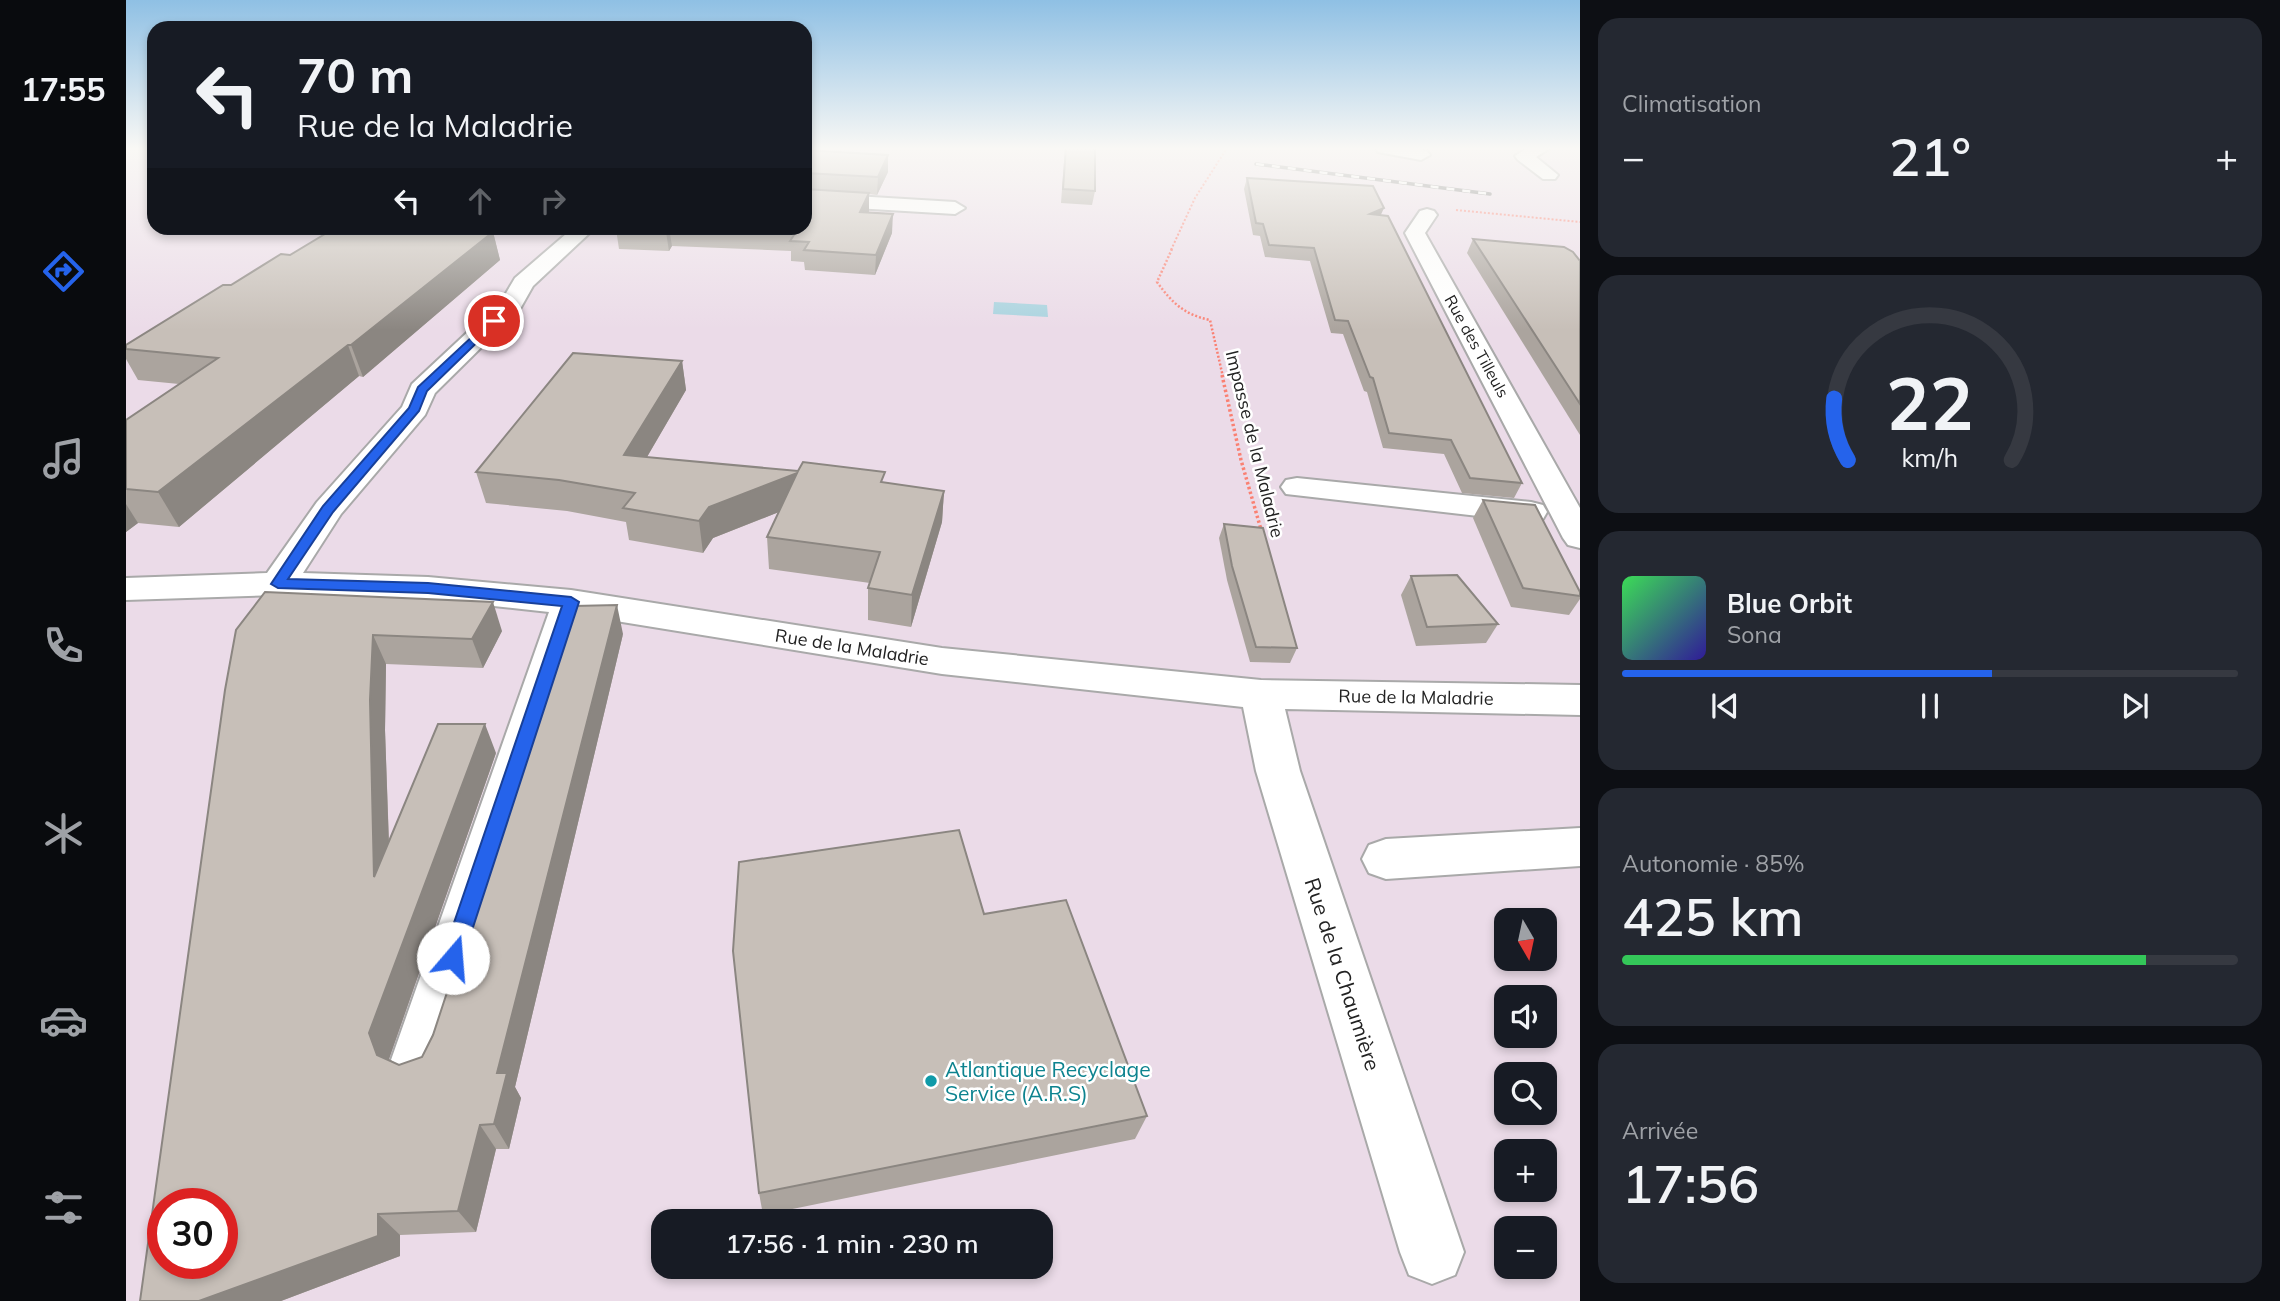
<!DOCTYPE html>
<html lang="fr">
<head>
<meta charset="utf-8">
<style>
  :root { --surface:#171b24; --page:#242831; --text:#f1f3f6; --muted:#9ea1a6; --line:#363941; --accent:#2563eb }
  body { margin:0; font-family:Mulish,sans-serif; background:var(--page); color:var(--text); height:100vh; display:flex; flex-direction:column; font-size:26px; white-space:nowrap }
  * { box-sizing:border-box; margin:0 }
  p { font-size:23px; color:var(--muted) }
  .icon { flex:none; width:38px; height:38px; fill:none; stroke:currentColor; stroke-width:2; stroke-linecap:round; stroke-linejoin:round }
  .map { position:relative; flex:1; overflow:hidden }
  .details { display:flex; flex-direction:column; gap:18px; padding:18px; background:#0d0f14; width:700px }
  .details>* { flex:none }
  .guide { position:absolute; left:21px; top:21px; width:665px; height:214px; border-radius:21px; box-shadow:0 4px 10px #0003; background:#171b24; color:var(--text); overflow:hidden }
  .needle { width:46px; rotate:171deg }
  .fabs { position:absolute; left:1368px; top:908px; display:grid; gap:14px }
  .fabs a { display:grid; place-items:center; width:63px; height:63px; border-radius:14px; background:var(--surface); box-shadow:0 4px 10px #0003; font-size:35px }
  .speed { position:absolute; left:21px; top:1188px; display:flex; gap:14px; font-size:35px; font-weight:700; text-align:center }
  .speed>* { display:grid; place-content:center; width:91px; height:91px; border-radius:50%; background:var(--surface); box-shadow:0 4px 10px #0003; line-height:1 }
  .speed .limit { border:10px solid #d22; background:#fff; color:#111 }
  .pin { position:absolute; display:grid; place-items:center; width:60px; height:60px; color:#fff; margin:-30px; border:4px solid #fff; border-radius:50%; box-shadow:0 2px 7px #0007 }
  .me { position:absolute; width:77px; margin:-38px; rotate:18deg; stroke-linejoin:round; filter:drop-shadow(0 0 5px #0008) }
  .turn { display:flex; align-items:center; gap:24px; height:147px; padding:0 35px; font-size:32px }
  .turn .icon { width:91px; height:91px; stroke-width:2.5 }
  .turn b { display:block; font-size:49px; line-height:60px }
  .lanes { display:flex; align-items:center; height:66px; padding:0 35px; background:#0003; justify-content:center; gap:35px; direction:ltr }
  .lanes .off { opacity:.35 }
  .big { font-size:52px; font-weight:600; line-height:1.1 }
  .details .tile { flex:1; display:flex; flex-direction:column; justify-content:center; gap:10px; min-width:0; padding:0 24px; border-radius:21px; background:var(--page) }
  .details .dial { align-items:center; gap:0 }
  .dial svg { height:182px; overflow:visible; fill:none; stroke:var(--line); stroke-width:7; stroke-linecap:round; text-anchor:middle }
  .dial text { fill:var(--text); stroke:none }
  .song { display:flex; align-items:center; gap:21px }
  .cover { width:84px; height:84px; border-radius:10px; background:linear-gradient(135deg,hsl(130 70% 55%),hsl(250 70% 35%)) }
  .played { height:7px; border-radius:4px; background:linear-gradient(90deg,var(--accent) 60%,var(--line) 60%) }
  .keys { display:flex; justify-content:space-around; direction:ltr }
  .heat { display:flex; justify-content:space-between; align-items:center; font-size:38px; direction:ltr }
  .charge { height:10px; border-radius:5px; background:linear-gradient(90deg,#34c759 85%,var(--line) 0) }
  .trip { position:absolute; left:525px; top:1209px; width:402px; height:70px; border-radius:21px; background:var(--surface); box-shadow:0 4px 10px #0003; font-weight:600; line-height:70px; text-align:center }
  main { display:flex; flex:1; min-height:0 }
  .dock { display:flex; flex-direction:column; width:126px; justify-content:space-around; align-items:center; background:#090b0e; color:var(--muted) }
  .dock .icon { width:49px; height:49px }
  .dock .current { color:var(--accent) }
  .dock b { font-size:32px; color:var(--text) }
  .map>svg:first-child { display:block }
  .industrial { fill:#ebdbe8; fill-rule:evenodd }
  .water { fill:#aad3df }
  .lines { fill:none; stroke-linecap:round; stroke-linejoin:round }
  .minor-casing { stroke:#a9a9a9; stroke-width:4 }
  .path-far2 { stroke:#fa8072; stroke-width:2; stroke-dasharray:2 2; stroke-linecap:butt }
  .path-far1 { stroke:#fa8072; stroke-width:2.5; stroke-dasharray:2 2; stroke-linecap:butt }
  .path { stroke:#fa8072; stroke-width:3.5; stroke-dasharray:2.5 2.5; stroke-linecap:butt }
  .minor { fill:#fff; fill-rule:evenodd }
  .rail-casing { stroke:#707070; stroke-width:3.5 }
  .rail { stroke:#fff; stroke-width:2.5; stroke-dasharray:8; stroke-linecap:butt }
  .wall { fill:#aba49e }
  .shaded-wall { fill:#8b8681 }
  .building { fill:#c7bfb8; stroke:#8b8681; stroke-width:2; fill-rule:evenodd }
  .route { fill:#2563eb; stroke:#184099; stroke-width:2 }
  .culture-dot { fill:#0f9aa8; stroke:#fff; stroke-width:2.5 }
  .labels { text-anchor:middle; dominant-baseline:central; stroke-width:5; stroke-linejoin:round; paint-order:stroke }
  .far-street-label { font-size:16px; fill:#222; stroke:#fff }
  .street-label { font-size:18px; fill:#222; stroke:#fff }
  .near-street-label { font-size:21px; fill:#222; stroke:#fff }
  .near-culture-label { font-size:21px; fill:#0d838f; stroke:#fff; text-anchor:start }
</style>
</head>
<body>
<main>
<nav class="dock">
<b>17:55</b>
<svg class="icon current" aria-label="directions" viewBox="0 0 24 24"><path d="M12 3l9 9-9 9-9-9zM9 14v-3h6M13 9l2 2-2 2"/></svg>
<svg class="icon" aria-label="music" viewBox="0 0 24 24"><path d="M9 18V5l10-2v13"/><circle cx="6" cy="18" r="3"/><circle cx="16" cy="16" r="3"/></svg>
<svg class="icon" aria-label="phone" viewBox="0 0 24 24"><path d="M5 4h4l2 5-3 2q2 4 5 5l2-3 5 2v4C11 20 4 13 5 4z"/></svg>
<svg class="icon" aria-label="climate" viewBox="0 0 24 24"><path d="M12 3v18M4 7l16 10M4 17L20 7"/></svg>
<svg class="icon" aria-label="car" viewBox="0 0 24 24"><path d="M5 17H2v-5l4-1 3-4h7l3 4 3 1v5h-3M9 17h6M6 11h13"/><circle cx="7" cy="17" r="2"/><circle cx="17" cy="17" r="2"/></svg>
<svg class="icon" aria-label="filters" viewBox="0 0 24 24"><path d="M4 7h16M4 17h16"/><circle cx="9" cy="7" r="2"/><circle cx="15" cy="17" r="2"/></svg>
</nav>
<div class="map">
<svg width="1454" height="1301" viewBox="0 0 1454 1301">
  <rect width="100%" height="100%" fill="#f2efe9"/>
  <path class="industrial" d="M 0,148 L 28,148 L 28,228 L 679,228 L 679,148 L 1454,148 L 1454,1301 L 0,1301 ZM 1381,920 L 1419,920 L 1419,959 L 1381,959 ZM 1381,998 L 1419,998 L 1419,1036 L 1381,1036 ZM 1381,1074 L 1419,1074 L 1419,1113 L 1381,1113 ZM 1381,1152 L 1419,1152 L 1419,1190 L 1381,1190 ZM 37,1204 L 96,1204 L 96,1264 L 37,1264 ZM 537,1222 L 915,1222 L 915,1267 L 537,1267 ZM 1381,1228 L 1419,1228 L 1419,1267 L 1381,1267 Z"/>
  <path class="water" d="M 868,302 L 921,305 L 922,317 L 867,314 Z"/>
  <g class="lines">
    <g class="minor-casing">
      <g id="minor">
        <path d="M 1250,148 L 1287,148 L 1301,151 L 1304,155 L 1295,160 L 1252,152 Z"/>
        <path d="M 1401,148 L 1424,148 L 1410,157 L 1432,175 L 1429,179 L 1417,179 L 1392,160 L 1389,156 Z"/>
        <path d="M 679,193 L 829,202 L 839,208 L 829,214 L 679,205 Z"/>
        <path d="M 1301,209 L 1308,211 L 1311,215 L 1299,233 L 1454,508 L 1454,548 L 1442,545 L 1437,538 L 1279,233 L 1294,211 Z"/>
        <path d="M 447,228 L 469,228 L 407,286 L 394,309 L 309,393 L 299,415 L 215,514 L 177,573 L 302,577 L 445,590 L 816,648 L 1135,680 L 1454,685 L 1454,715 L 1159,709 L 1174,771 L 1338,1252 L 1329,1275 L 1306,1284 L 1283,1275 L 1274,1252 L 1130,771 L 1117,707 L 816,674 L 459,616 L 321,1060 L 313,1080 L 293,1088 L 273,1080 L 265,1060 L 423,612 L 302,599 L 152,595 L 0,600 L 0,578 L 141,573 L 191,502 L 276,407 L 286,384 L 376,300 L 389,278 Z"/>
        <path d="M 1171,478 L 1405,502 L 1417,505 L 1421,512 L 1417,519 L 1405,522 L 1160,494 L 1155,487 L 1160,480 Z"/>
        <path d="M 1454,828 L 1454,866 L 1260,879 L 1243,873 L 1236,859 L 1243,845 L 1260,839 Z"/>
      </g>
    </g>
    <g class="path-far2">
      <path d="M 1330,210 L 1454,222"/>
      <path d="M 1045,250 L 1069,198 L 1101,148"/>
    </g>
    <path class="path-far1" d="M 1046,249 L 1031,282 C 1046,303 1059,315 1084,320 L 1097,377"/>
    <path class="path" d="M 1096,375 L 1115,460 L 1136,533"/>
    <use href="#minor" class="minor"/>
    <g class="rail-casing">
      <path id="rail" d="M 1130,164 L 1364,194"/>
    </g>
    <use href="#rail" class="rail"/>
  </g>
  <g class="wall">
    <path d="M 939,148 L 969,148 L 969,191 L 966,205 L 935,203 Z"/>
    <path d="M 679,150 L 762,155 L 762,172 L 751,195 L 743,194 L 743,213 L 766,233 L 749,275 L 679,270 L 678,262 L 665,261 L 665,251 L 546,246 L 543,251 L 493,249 L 490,229 L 492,228 L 679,228 Z"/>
    <path d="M 1121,178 L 1255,215 L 1396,483 L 1388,498 L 1336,493 L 1318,454 L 1257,448 L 1241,392 L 1238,391 L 1217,334 L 1205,333 L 1184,261 L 1139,257 L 1134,236 L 1127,235 L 1118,189 Z"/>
    <path d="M 367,232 L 374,260 L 237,377 L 233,376 L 53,527 L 12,523 L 0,532 L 0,420 L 53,384 L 12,380 L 0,359 L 0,345 L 105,285 L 164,255 Z"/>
    <path d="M 1347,239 L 1454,261 L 1454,435 L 1341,253 Z"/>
    <path d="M 556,361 L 560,390 L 521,457 L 759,483 L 818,491 L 816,522 L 785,627 L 742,620 L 742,588 L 744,583 L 643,569 L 641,537 L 653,512 L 587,538 L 577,553 L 503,540 L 500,522 L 441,511 L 360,503 L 350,472 Z"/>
    <path d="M 1357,500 L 1454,592 L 1454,599 L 1443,615 L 1385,607 L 1347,518 Z"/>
    <path d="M 1098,524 L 1171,648 L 1164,663 L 1124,662 L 1101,580 L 1093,538 Z"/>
    <path d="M 1285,576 L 1372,624 L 1360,643 L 1290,646 L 1275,595 Z"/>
    <path d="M 110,630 L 376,631 L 357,668 L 260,664 L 259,730 L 263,842 L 370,753 L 263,1059 L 273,1065 L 296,1057 L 497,634 L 389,1087 L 395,1098 L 383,1149 L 370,1149 L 350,1232 L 274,1235 L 274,1256 L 155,1301 L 14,1301 Z"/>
    <path d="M 858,914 L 1021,1116 L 1009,1139 L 637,1215 L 633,1193 Z"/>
  </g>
  <g class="shaded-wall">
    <path d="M 762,155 L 762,172 L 751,195 L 752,177 Z"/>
    <path d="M 743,193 L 743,211 L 734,231 L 734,212 Z"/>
    <path d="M 1258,208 L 1253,219 L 1244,214 Z"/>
    <path d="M 767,214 L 766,233 L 749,275 L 750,255 Z"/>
    <path d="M 543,228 L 546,246 L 543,251 L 540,232 Z"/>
    <path d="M 367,232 L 374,260 L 237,377 L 225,345 Z"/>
    <path d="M 222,345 L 233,376 L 53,527 L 32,492 Z"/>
    <path d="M 556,361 L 560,390 L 504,486 L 498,455 Z"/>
    <path d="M 671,473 L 673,504 L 587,538 L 577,553 L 573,521 L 583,507 Z"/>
    <path d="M 818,491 L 816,522 L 785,627 L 786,595 Z"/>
    <path d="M 0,504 L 12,523 L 0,532 Z"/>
    <path d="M 367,602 L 376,631 L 357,668 L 346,639 Z"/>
    <path d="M 491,605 L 497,634 L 389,1087 L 395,1098 L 383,1149 L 368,1124 L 371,1073 Z"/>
    <path d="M 247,635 L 260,664 L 259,730 L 265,906 L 248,877 L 244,700 Z"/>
    <path d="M 359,724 L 370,753 L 263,1059 L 271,1081 L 251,1055 L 243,1033 Z"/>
    <path d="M 354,1125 L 370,1149 L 350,1232 L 332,1211 Z"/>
    <path d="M 252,1214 L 274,1235 L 274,1256 L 155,1301 L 73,1301 Z"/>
  </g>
  <g class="building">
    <path d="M 940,148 L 969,148 L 969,191 L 937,189 Z"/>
    <path d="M 679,150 L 762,155 L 752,177 L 679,173 Z"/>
    <path d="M 1121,178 L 1247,186 L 1258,208 L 1244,214 L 1262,216 L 1396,483 L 1344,478 L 1325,440 L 1263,433 L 1247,378 L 1244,377 L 1222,321 L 1209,320 L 1188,248 L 1143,245 L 1137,224 L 1130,223 Z"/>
    <path d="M 679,189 L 743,193 L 734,212 L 767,214 L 750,255 L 678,250 L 683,242 L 664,241 L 670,232 L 565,228 L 679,228 Z"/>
    <path d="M 209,228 L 326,228 L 367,232 L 225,345 L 222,345 L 32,492 L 0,489 L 0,420 L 92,358 L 0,349 L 0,345 L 97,285 L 105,285 L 155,254 L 164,255 Z"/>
    <path d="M 492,228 L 543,228 L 540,232 L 490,229 Z"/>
    <path d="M 1347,239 L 1438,247 L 1447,252 L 1454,261 L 1454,404 Z"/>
    <path d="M 447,353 L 556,361 L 498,455 L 672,471 L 677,462 L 759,472 L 755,482 L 818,491 L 786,595 L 742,588 L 754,552 L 641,537 L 671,473 L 583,507 L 573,521 L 497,508 L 509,493 L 433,480 L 350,472 Z"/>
    <path d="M 1357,500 L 1409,505 L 1454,592 L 1454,596 L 1397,588 Z"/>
    <path d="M 1098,524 L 1137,528 L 1171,648 L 1130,647 L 1106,566 Z"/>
    <path d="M 1331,575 L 1372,624 L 1301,627 L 1285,576 Z"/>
    <path d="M 139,592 L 367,602 L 346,639 L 247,635 L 244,700 L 248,877 L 312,724 L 359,724 L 243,1033 L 251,1055 L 273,1065 L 296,1057 L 307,1035 L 448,606 L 491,605 L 371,1073 L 381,1073 L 368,1124 L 354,1125 L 332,1211 L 252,1214 L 252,1236 L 73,1301 L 14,1301 L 99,690 L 110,630 ZM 37,1204 L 96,1204 L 96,1264 L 37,1264 Z"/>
    <path d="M 833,830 L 858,914 L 940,900 L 1021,1116 L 633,1193 L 607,951 L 613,862 Z"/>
  </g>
  <linearGradient id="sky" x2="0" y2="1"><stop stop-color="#8fc0e4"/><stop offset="0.45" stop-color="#f9f8f5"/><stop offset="1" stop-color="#f9f8f5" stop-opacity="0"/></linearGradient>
  <rect width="1454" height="330" fill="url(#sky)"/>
  <path class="route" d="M 365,319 L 373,321 L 301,391 L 293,411 L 207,512 L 162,579 L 302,583 L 445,597 L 453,602 L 337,958 L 334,965 L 327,968 L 319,965 L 316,958 L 436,606 L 302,593 L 152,588 L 145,584 L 197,506 L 283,408 L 292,387 Z"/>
  <circle class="culture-dot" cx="805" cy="1081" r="7"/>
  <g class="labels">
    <g class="far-street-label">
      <text transform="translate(1351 346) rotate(61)">Rue des Tilleuls</text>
    </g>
    <g class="street-label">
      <text transform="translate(1129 444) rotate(76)">Impasse de la Maladrie</text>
      <text transform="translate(726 647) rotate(9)">Rue de la Maladrie</text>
      <text transform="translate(1290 697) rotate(1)">Rue de la Maladrie</text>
    </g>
    <g class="near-street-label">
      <text transform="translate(1217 974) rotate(72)">Rue de la Chaumière</text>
    </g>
    <g class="near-culture-label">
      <text x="819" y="1069">Atlantique Recyclage<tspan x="819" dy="24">Service (A.R.S)</tspan></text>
    </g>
  </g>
</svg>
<div class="fabs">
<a><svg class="needle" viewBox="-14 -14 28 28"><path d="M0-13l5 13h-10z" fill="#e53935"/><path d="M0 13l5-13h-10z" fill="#9ea1a6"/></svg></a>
<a><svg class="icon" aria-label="sound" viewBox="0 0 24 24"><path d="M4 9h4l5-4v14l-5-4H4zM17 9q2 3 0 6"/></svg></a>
<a><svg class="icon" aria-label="search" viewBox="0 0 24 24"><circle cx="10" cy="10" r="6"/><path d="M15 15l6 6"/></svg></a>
<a>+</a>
<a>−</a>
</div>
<div class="speed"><div class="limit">30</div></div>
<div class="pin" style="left:368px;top:321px;background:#d93025"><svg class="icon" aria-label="arrive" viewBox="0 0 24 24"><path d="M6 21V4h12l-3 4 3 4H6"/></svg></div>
<svg class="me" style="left:327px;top:958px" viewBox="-20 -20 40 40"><circle r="19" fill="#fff"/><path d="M0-13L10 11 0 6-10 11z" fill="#2563eb"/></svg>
<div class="trip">17:56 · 1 min · 230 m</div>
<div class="guide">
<div class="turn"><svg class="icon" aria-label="left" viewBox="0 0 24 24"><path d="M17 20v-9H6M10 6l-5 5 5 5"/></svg><div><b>70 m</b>Rue de la Maladrie</div></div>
<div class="lanes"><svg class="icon" aria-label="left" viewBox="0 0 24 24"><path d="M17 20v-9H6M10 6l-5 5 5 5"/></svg><svg class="icon off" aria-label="ahead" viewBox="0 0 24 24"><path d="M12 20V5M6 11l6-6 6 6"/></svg><svg class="icon off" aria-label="right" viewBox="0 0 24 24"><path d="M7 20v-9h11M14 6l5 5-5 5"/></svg></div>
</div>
</div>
<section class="details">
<div class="tile"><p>Climatisation</p>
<div class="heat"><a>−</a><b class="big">21°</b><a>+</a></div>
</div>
<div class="tile dial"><svg viewBox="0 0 100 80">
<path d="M14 69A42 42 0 1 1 86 69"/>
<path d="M14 69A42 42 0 0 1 8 42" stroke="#2563eb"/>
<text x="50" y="56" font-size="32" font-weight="700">22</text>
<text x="50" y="72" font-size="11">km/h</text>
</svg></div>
<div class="tile">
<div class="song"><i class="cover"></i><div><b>Blue Orbit</b><p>Sona</p></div></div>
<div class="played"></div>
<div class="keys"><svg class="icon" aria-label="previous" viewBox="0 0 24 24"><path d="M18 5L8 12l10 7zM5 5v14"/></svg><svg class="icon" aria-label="pause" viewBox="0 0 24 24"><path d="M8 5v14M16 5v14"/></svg><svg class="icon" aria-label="next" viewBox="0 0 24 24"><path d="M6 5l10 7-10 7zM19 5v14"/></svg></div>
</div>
<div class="tile"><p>Autonomie · 85%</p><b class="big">425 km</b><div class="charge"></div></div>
<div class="tile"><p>Arrivée</p><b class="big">17:56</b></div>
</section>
</main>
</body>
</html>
